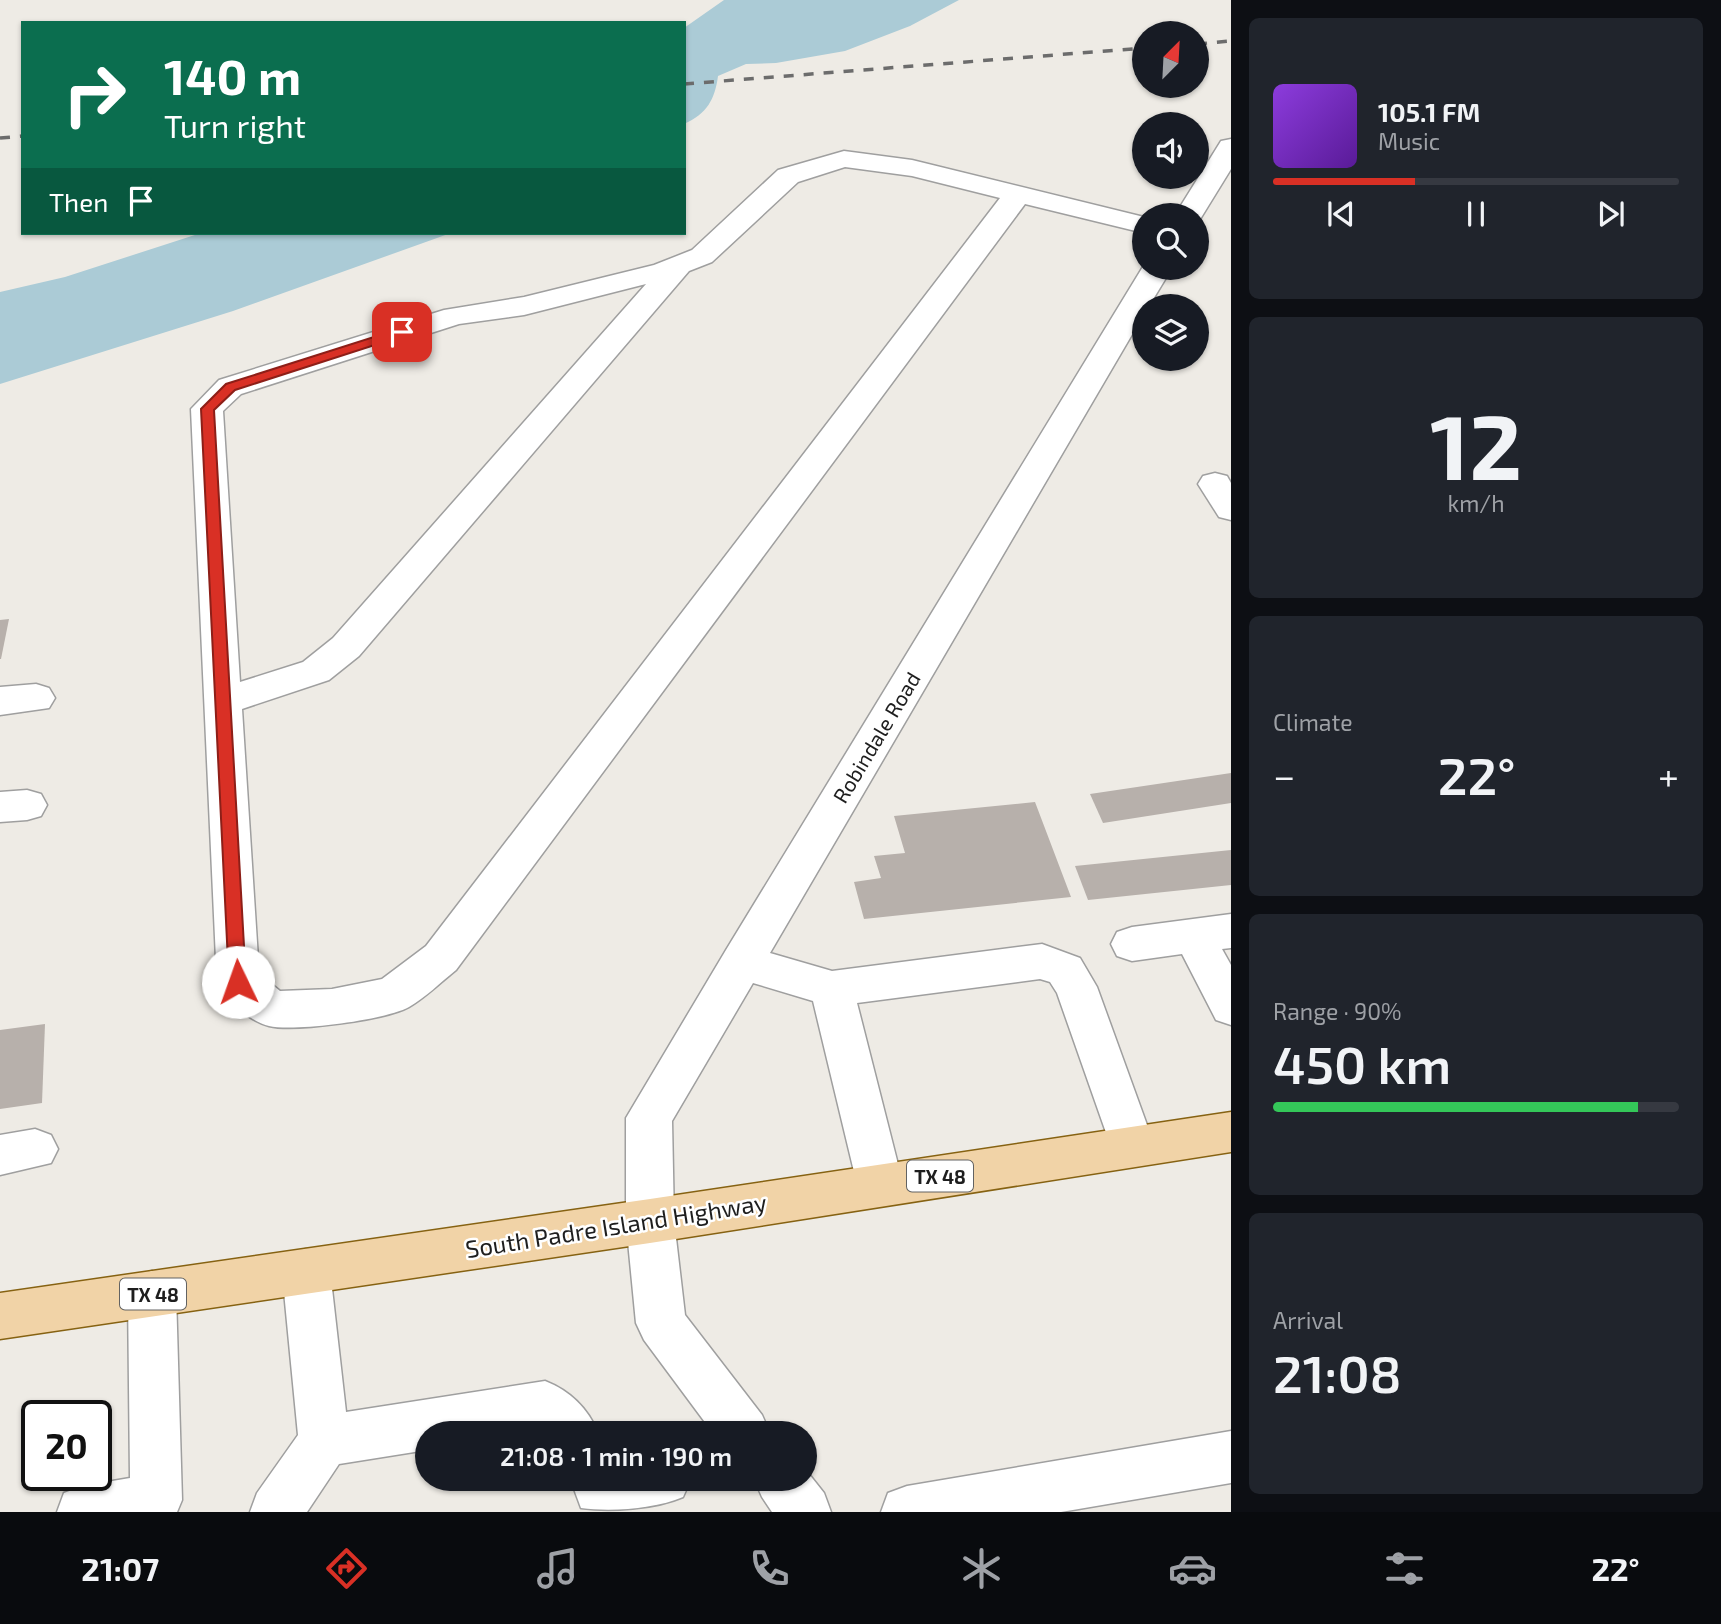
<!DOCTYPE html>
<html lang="en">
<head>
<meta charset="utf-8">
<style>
  :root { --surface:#171b24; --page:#20242c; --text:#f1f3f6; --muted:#9ea1a6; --line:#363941; --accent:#d93025 }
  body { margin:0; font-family:"Exo 2",sans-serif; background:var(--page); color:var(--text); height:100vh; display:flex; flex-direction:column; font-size:26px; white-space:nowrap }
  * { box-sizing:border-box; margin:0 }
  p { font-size:23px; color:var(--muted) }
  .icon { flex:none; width:38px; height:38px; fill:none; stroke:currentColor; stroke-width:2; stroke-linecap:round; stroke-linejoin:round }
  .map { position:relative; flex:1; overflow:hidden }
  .details { display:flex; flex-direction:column; gap:18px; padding:18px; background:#0d0f14; width:490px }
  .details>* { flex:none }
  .guide { position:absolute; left:21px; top:21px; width:665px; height:214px; border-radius:0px; box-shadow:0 2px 5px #0004; background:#0b6e4f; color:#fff; overflow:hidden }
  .needle { width:46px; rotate:24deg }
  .controls { position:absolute; left:1132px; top:21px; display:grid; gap:14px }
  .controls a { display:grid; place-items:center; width:77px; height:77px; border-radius:50%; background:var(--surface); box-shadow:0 2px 5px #0004; font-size:35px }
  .speed { position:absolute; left:21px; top:1400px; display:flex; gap:14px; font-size:35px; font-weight:700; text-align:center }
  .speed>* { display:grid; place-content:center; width:91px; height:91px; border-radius:50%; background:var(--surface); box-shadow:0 2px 5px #0004; line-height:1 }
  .speed .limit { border:4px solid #111; border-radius:10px; background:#fff; color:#111 }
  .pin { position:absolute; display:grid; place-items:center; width:60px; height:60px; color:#fff; margin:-30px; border-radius:14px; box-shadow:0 4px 10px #0006 }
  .me { position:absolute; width:77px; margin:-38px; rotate:357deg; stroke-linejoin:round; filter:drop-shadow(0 0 5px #0008) }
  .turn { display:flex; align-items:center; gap:24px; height:147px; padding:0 28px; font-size:32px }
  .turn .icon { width:91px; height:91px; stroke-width:2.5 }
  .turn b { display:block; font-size:49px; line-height:60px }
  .then { display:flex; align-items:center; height:66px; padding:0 28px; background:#0003; gap:14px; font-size:26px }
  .big { font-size:52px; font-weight:600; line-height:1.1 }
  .details .card { flex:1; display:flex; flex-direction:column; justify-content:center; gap:10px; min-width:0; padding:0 24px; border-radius:10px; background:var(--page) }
  .details .dial { align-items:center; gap:0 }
  .dial b { font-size:91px; line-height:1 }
  .song { display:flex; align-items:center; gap:21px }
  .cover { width:84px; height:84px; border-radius:10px; background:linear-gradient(135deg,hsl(270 70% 55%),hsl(270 70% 35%)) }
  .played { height:7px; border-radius:4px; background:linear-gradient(90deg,var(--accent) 35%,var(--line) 35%) }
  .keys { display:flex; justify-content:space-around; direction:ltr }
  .heat { display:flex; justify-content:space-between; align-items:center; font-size:38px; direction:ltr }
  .charge { height:10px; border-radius:5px; background:linear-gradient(90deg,#34c759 90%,var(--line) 0) }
  .trip { position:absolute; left:415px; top:1421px; width:402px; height:70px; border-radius:35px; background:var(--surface); box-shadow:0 2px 5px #0004; font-weight:600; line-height:70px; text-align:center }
  .dock { display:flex; height:112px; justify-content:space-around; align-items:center; background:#090b0e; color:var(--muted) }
  .dock .icon { width:49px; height:49px }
  .dock .active { color:var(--accent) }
  .dock b { font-size:32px; color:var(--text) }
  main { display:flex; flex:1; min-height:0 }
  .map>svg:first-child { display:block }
  .water { fill:#abcbd6 }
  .building { fill:#b7b0ab }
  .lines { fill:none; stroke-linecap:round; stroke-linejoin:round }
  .minor-casing { stroke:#9f9f9f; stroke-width:3 }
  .major-casing { stroke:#866212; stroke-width:3 }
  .minor { fill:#fff; fill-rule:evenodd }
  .major { fill:#f1d3a7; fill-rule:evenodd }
  .rail { stroke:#6c6c6c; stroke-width:3.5; stroke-dasharray:10 10; stroke-linecap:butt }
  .route { fill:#d93025; stroke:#8d1f18; stroke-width:2 }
  .labels { text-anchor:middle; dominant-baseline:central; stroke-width:5; stroke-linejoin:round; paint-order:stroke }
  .shield { fill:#fff; stroke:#626262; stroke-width:2 }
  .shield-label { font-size:19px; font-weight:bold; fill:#1e1e1e }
  .street-label { font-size:21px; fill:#1e1e1e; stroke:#fff }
  .near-street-label { font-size:24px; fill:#1e1e1e; stroke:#fff }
</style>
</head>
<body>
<main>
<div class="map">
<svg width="1231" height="1512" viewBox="0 0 1231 1512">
  <rect width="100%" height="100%" fill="#eeebe5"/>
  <g class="water">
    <path d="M 724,0 L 959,0 L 910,26 L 845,51 L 776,63 L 746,64 L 718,76 C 715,99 707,114 684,124 L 684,28 Z"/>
    <path d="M 201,233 L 451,233 L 233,311 L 0,384 L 0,292 L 65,277 Z"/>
  </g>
  <g class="building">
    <path d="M 9,619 L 1,659 L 0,659 L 0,620 Z"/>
    <path d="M 1231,773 L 1231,803 L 1103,823 L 1090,794 Z"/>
    <path d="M 1035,802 L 1071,897 L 864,919 L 854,882 L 881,878 L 874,856 L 905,853 L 894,816 Z"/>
    <path d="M 1231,850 L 1231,885 L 1088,900 L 1075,866 Z"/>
    <path d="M 45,1024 L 42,1103 L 0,1109 L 0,1030 Z"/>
  </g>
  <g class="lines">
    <g class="minor-casing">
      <g id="minor">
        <path d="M 1231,139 L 1231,169 L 1199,221 L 1197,215 L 1175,215 L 1221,141 Z"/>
        <path d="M 844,151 L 912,160 L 1144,217 L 1144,233 L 1025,204 L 456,970 C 441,982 425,998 409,1007 C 386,1020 294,1032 269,1026 C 249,1021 226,1000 217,982 L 191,409 L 219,380 L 444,310 L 524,297 L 654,265 L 692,250 L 778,170 ZM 845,167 L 912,176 L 1000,198 L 426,946 L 382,979 L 332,989 L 280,991 L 259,974 L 242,709 L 329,680 L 359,656 L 689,271 L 712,262 L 798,182 ZM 646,284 L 333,638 L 303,662 L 240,682 L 223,411 L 241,394 L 459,324 L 524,315 Z"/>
        <path d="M 1144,265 L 1144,268 L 1172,268 L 1149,306 L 1144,306 L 1144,314 L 770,953 L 832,971 L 1042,944 L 1080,958 L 1097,987 L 1155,1147 L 1148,1161 L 1132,1167 L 1116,1161 L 1057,993 L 1050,982 L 1040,979 L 857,1003 L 903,1184 L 896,1199 L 880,1205 L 864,1199 L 857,1184 L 813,1001 L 753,983 L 672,1121 L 674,1221 L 685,1315 L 762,1415 L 770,1433 L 713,1433 L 644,1340 L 636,1323 L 626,1221 L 626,1118 L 726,950 Z"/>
        <path d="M 1215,473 L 1227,476 L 1231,483 L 1231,520 L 1219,517 L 1198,484 L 1203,476 Z"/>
        <path d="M 36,684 L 49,688 L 55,698 L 49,708 L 0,715 L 0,687 Z"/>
        <path d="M 27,790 L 41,794 L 47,805 L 41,816 L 27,820 L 0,822 L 0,792 Z"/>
        <path d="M 1231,914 L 1231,948 L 1222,949 L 1231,965 L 1231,1025 L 1216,1020 L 1182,954 L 1132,961 L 1117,956 L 1111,944 L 1117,932 L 1132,927 Z"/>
        <path d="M 35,1129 L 51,1135 L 58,1149 L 51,1163 L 0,1175 L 0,1135 Z"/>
        <path d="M 306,1249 L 323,1255 L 330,1271 L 346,1412 L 545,1381 C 570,1391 588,1408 598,1433 L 427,1433 L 427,1450 L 339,1464 L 307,1512 L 250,1512 L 257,1493 L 298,1435 L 282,1271 L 289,1255 Z"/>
        <path d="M 152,1271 L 169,1278 L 176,1294 L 182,1500 L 177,1512 L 57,1512 L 64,1493 L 83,1486 L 130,1478 L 128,1294 L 135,1278 Z"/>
        <path d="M 1231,1431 L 1231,1483 L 1061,1512 L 881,1512 L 888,1493 L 907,1486 Z"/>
        <path d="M 805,1469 L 824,1493 L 831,1512 L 772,1512 L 762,1497 L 754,1479 L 805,1479 Z"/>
        <path d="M 578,1479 L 691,1479 L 683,1497 C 655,1509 611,1512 581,1508 L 574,1489 Z"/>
      </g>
    </g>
    <g class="major-casing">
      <path id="major" d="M 1231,1112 L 1231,1152 L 650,1243 L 0,1339 L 0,1293 L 650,1199 Z"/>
    </g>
    <use href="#minor" class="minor"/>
    <use href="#major" class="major"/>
    <g class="rail">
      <path d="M 1197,44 L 1231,41"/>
      <path d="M 684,84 L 1144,48"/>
      <path d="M 0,138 L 23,136"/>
    </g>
  </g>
  <path class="route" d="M 402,328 L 408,332 L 406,335 L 235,390 L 214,410 L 246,982 L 244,987 L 238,989 L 231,987 L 229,982 L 201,409 L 226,384 Z"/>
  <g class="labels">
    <g class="shield">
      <rect x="907" y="1160.5" width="66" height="31" rx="5"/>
      <rect x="120" y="1278.5" width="66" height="31" rx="5"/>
    </g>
    <g class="shield-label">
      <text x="940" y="1176">TX 48</text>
      <text x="153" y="1294">TX 48</text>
    </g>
    <g class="street-label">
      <text transform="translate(876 737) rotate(-59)">Robindale Road</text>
    </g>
    <g class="near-street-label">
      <text transform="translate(616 1225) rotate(-9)">South Padre Island Highway</text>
    </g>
  </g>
</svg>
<div class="controls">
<a><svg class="needle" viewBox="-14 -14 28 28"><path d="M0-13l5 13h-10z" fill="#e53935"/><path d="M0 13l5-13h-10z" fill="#9ea1a6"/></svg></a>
<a><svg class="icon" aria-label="sound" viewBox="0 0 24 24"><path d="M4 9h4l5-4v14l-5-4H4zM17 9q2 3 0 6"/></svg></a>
<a><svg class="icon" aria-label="search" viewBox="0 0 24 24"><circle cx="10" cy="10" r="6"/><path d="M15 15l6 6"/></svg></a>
<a><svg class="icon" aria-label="layers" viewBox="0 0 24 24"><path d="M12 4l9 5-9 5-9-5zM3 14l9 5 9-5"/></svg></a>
</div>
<div class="speed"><div class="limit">20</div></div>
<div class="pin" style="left:402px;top:332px;background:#d93025"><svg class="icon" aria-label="arrive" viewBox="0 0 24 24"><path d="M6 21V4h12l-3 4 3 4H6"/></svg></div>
<svg class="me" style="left:238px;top:982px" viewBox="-20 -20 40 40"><circle r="19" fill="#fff"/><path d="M0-13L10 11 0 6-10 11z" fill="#d93025"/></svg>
<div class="trip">21:08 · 1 min · 190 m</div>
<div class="guide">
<div class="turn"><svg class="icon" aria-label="right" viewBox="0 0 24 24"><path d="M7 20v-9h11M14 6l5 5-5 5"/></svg><div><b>140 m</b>Turn right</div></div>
<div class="then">Then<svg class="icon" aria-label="arrive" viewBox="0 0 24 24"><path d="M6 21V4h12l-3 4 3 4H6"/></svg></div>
</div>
</div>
<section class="details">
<div class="card">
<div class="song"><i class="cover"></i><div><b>105.1 FM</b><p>Music</p></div></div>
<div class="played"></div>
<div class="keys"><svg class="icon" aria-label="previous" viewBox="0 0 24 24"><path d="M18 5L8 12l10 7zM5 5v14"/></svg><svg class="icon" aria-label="pause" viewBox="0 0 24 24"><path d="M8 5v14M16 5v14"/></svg><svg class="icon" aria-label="next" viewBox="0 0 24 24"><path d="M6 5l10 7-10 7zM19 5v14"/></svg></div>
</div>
<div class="card dial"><b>12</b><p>km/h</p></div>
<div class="card"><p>Climate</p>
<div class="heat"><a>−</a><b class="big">22°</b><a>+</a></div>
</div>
<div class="card"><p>Range · 90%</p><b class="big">450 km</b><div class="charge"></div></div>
<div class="card"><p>Arrival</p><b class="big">21:08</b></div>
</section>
</main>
<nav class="dock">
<b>21:07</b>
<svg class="icon active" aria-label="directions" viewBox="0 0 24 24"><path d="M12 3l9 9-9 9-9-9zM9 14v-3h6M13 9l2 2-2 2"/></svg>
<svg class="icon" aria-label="music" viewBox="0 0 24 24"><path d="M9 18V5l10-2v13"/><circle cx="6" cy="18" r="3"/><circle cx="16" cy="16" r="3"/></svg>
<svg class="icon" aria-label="phone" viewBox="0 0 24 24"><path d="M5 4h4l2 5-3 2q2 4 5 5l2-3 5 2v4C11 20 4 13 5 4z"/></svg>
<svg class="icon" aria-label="climate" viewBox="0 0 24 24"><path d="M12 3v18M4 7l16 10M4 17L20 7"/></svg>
<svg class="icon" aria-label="car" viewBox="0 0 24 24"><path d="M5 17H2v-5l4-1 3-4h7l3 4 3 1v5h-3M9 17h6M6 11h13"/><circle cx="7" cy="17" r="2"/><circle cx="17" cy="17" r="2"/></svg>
<svg class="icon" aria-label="filters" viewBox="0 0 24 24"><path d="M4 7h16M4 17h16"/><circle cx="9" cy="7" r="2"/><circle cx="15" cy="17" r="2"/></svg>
<b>22°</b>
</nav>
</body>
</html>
